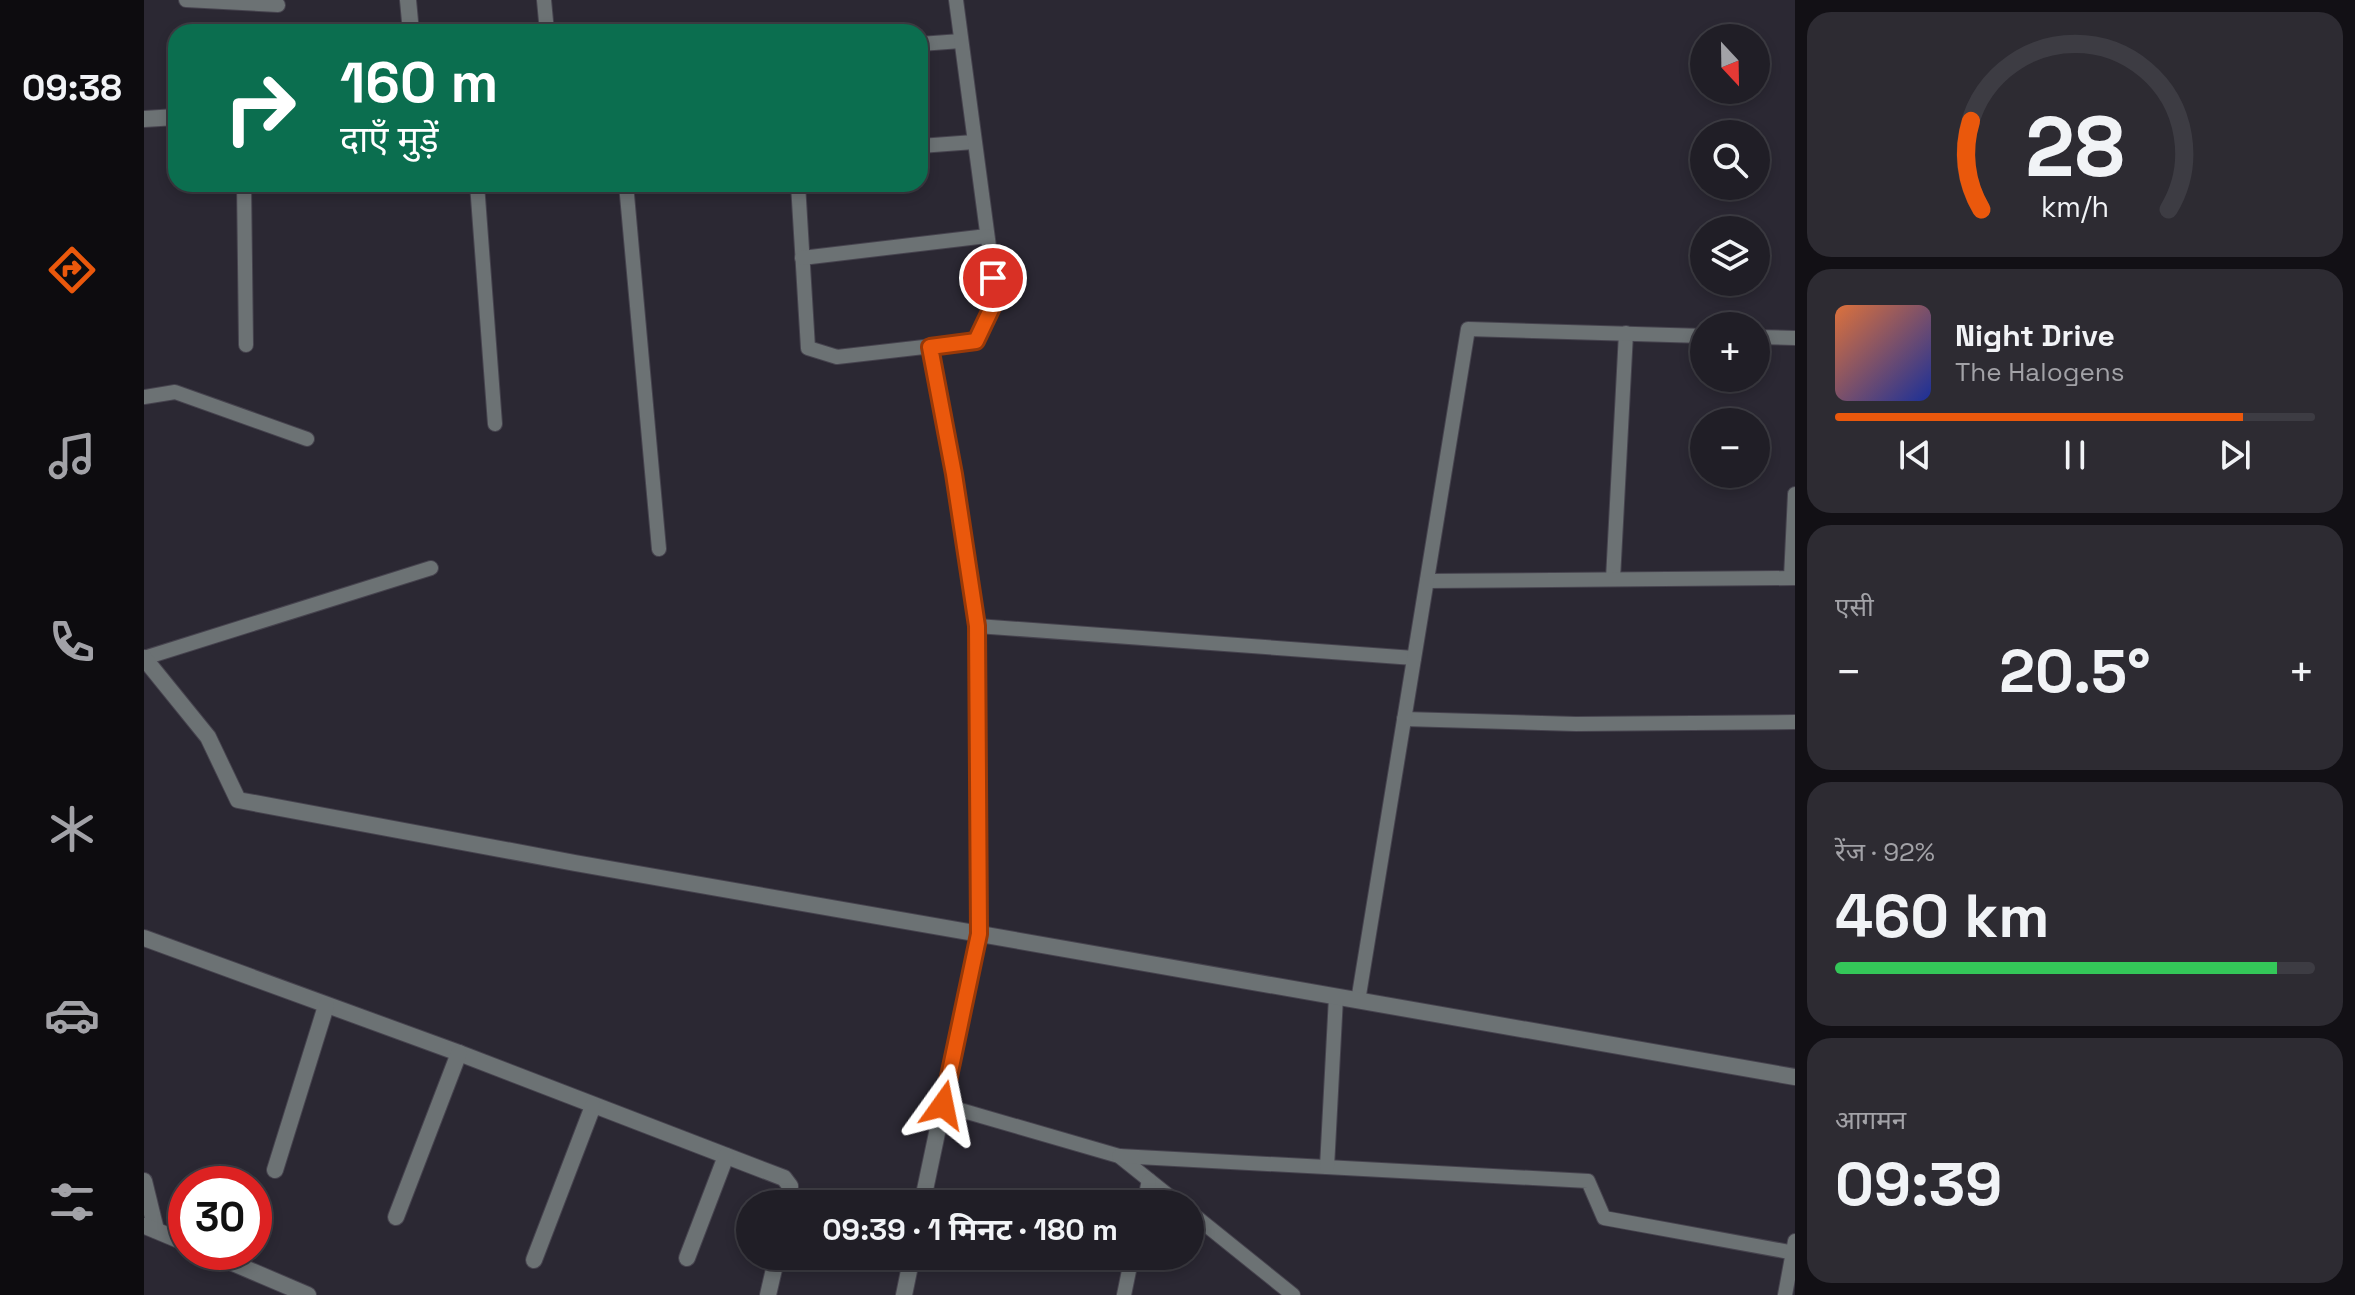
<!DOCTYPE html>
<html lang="hi">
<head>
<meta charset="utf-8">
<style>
  :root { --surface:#201e26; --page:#2d2b32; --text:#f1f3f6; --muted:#a2a2a7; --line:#3d3c43; --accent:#ea580c }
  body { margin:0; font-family:"Space Grotesk","Noto Sans Devanagari",sans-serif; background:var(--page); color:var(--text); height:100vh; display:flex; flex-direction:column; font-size:30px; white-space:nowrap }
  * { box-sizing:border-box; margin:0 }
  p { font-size:26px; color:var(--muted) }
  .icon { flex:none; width:44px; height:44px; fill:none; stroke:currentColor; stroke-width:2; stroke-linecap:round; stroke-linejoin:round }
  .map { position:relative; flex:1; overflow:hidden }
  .details { display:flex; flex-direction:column; gap:12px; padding:12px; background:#121015; width:560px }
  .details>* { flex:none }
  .hud { position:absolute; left:24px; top:24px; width:760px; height:168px; border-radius:24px; box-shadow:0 4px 12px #0003,0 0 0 2px var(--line); background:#0b6e4f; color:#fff; overflow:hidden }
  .needle { width:52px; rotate:158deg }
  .tools { position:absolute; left:1546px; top:24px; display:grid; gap:16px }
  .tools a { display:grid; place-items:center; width:80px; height:80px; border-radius:50%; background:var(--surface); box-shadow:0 4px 12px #0003,0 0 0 2px var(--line); font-size:40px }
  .speed { position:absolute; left:24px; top:1166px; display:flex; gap:16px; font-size:40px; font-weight:700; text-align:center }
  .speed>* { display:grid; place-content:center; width:104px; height:104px; border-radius:50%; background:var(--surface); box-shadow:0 4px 12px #0003,0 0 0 2px var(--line); line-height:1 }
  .speed .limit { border:12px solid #d22; background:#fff; color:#111 }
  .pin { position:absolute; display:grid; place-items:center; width:68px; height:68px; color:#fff; margin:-34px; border:4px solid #fff; border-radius:50%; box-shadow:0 2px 8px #0007 }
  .me { position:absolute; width:88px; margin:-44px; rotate:12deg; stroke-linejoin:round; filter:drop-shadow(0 0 6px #0008) }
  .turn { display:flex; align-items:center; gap:28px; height:168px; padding:0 40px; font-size:36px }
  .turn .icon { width:104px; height:104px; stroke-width:2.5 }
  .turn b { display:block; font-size:56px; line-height:68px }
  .big { font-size:60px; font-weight:700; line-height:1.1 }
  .details .card { flex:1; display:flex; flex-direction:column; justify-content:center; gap:12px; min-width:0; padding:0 28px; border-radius:24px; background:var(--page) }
  .details .dial { align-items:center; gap:0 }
  .dial svg { height:208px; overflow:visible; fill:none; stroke:var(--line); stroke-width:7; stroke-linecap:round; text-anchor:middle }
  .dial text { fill:var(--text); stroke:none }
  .song { display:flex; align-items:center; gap:24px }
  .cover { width:96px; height:96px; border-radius:12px; background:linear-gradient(135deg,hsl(20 70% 55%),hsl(230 70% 35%)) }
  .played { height:8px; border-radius:4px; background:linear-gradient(90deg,var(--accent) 85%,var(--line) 85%) }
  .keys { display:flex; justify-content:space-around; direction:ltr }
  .heat { display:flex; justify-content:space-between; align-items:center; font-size:44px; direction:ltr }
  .charge { height:12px; border-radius:6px; background:linear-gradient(90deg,#34c759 92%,var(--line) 0) }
  .trip { position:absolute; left:592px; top:1190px; width:468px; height:80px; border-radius:40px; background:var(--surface); box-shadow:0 4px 12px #0003,0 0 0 2px var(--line); font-weight:700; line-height:80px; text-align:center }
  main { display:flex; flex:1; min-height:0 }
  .tab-bar { display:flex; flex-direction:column; width:144px; justify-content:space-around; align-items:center; background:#0d0c0f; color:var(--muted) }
  .tab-bar .icon { width:56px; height:56px }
  .tab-bar .current { color:var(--accent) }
  .tab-bar b { font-size:36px; color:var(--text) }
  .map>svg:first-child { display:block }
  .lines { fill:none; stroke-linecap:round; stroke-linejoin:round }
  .lane-casing { stroke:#46434e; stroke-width:16 }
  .street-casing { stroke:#46434e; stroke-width:18 }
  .lane { stroke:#6c7274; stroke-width:14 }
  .street { stroke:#6c7274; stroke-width:16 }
  .route-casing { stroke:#983908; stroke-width:20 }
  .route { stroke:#ea580c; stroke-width:14 }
</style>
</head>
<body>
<main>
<nav class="tab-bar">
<b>09:38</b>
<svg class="icon current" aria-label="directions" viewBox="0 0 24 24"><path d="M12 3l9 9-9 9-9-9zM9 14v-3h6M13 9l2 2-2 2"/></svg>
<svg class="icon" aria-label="music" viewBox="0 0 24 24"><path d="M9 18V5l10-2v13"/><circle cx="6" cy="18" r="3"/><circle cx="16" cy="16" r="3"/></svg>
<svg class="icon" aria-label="phone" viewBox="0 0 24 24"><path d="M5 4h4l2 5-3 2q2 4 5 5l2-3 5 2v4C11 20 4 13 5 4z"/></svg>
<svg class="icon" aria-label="climate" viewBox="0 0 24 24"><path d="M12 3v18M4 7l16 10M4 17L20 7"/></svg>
<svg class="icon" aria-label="car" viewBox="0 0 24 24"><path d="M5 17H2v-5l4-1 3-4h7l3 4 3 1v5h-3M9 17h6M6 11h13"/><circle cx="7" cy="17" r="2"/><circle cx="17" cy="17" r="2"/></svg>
<svg class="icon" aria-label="filters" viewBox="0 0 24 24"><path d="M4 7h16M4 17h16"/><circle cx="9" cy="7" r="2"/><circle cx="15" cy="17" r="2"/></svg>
</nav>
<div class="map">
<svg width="1651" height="1295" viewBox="0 0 1651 1295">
  <rect width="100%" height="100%" fill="#2b2833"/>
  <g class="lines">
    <g class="lane-casing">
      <g id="lane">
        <path d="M 42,0 L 134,5"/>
        <path d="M 400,0 L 403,32"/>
        <path d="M 776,44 L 817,41"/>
        <path d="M 776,146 L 830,142"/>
        <path d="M 100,184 L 102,345"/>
        <path d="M 333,184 L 351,424"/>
        <path d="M 482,184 L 515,549"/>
        <path d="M 654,184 L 664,348 L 693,357 L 832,341 L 852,299 L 812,0"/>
        <path d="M 658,258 L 843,236"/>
        <path d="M 1612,337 L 1651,338"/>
        <path d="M 0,397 L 31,392 L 163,439"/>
        <path d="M 1647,578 L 1651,494"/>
        <path d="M 1469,579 L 1482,333"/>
        <path d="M 1283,581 L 1651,578"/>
        <path d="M 833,626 L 1270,658"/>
        <path d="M 0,658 L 287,568"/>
        <path d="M 1260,719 L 1432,724 L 1651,722"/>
        <path d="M 1214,1001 L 1324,329 L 1560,336"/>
        <path d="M 799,1105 L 975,1156 L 1035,1204"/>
        <path d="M 975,1156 L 1444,1181 L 1460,1218 L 1651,1253"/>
        <path d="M 1183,1167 L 1192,997"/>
        <path d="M 1000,1204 L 1005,1180"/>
        <path d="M 1046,1212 L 1149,1295"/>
        <path d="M 980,1295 L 988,1256"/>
        <path d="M 1641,1295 L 1651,1241"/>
      </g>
    </g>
    <g class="street-casing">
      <g id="street">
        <path d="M 264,0 L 267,32"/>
        <path d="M 0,119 L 32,117"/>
        <path d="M 0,658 L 64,737 L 94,800 L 431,863 L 1651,1077"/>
        <path d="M 0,938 L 315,1053 L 640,1178 L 646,1186 L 645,1204"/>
        <path d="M 131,1170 L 182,1006"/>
        <path d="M 0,1181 L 12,1230"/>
        <path d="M 778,1204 L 835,934 L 833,626 L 810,474 L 786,347"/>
        <path d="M 252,1217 L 315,1053"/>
        <path d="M 1,1226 L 42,1243"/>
        <path d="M 63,1252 L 164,1295"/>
        <path d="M 543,1258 L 582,1156"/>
        <path d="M 390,1260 L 449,1106"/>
        <path d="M 624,1295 L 633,1256"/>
        <path d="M 760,1295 L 768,1256"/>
      </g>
    </g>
    <use href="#lane" class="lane"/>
    <use href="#street" class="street"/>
  </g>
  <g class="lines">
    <g class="route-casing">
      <path id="route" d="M 799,1105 L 835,934 L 833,626 L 810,474 L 786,347 L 832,341 L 852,299 L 849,278"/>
    </g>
    <use href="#route" class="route"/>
  </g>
</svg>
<div class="tools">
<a><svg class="needle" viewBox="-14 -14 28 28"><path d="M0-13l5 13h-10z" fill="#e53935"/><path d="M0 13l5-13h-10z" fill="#a2a2a7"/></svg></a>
<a><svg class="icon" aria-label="search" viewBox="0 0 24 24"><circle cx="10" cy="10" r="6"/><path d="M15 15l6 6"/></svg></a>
<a><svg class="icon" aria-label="layers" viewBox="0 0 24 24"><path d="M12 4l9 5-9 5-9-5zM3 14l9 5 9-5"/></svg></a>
<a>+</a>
<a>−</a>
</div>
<div class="speed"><div class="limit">30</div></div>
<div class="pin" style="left:849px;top:278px;background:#d93025"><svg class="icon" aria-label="arrive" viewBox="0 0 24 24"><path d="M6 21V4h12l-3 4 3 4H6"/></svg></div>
<svg class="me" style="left:799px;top:1105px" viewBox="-20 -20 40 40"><path d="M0-17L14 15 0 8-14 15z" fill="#ea580c" stroke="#fff" stroke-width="4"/></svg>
<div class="trip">09:39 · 1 मिनट · 180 m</div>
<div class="hud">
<div class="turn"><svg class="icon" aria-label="right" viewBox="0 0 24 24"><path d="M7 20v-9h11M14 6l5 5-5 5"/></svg><div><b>160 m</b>दाएँ मुड़ें</div></div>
</div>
</div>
<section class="details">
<div class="card dial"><svg viewBox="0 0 100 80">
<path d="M14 69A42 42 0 1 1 86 69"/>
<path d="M14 69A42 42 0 0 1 10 35" stroke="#ea580c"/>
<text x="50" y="56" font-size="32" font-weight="700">28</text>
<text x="50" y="72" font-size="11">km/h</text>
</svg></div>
<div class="card">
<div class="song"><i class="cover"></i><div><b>Night Drive</b><p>The Halogens</p></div></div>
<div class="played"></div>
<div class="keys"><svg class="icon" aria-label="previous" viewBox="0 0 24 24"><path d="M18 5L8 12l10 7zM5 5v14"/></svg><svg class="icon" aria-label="pause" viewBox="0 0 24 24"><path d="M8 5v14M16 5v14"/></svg><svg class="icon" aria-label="next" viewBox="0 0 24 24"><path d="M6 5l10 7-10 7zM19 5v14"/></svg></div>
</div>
<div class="card"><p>एसी</p>
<div class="heat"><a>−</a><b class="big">20.5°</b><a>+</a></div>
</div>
<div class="card"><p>रेंज · 92%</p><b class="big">460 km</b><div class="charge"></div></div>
<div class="card"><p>आगमन</p><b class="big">09:39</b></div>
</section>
</main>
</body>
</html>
